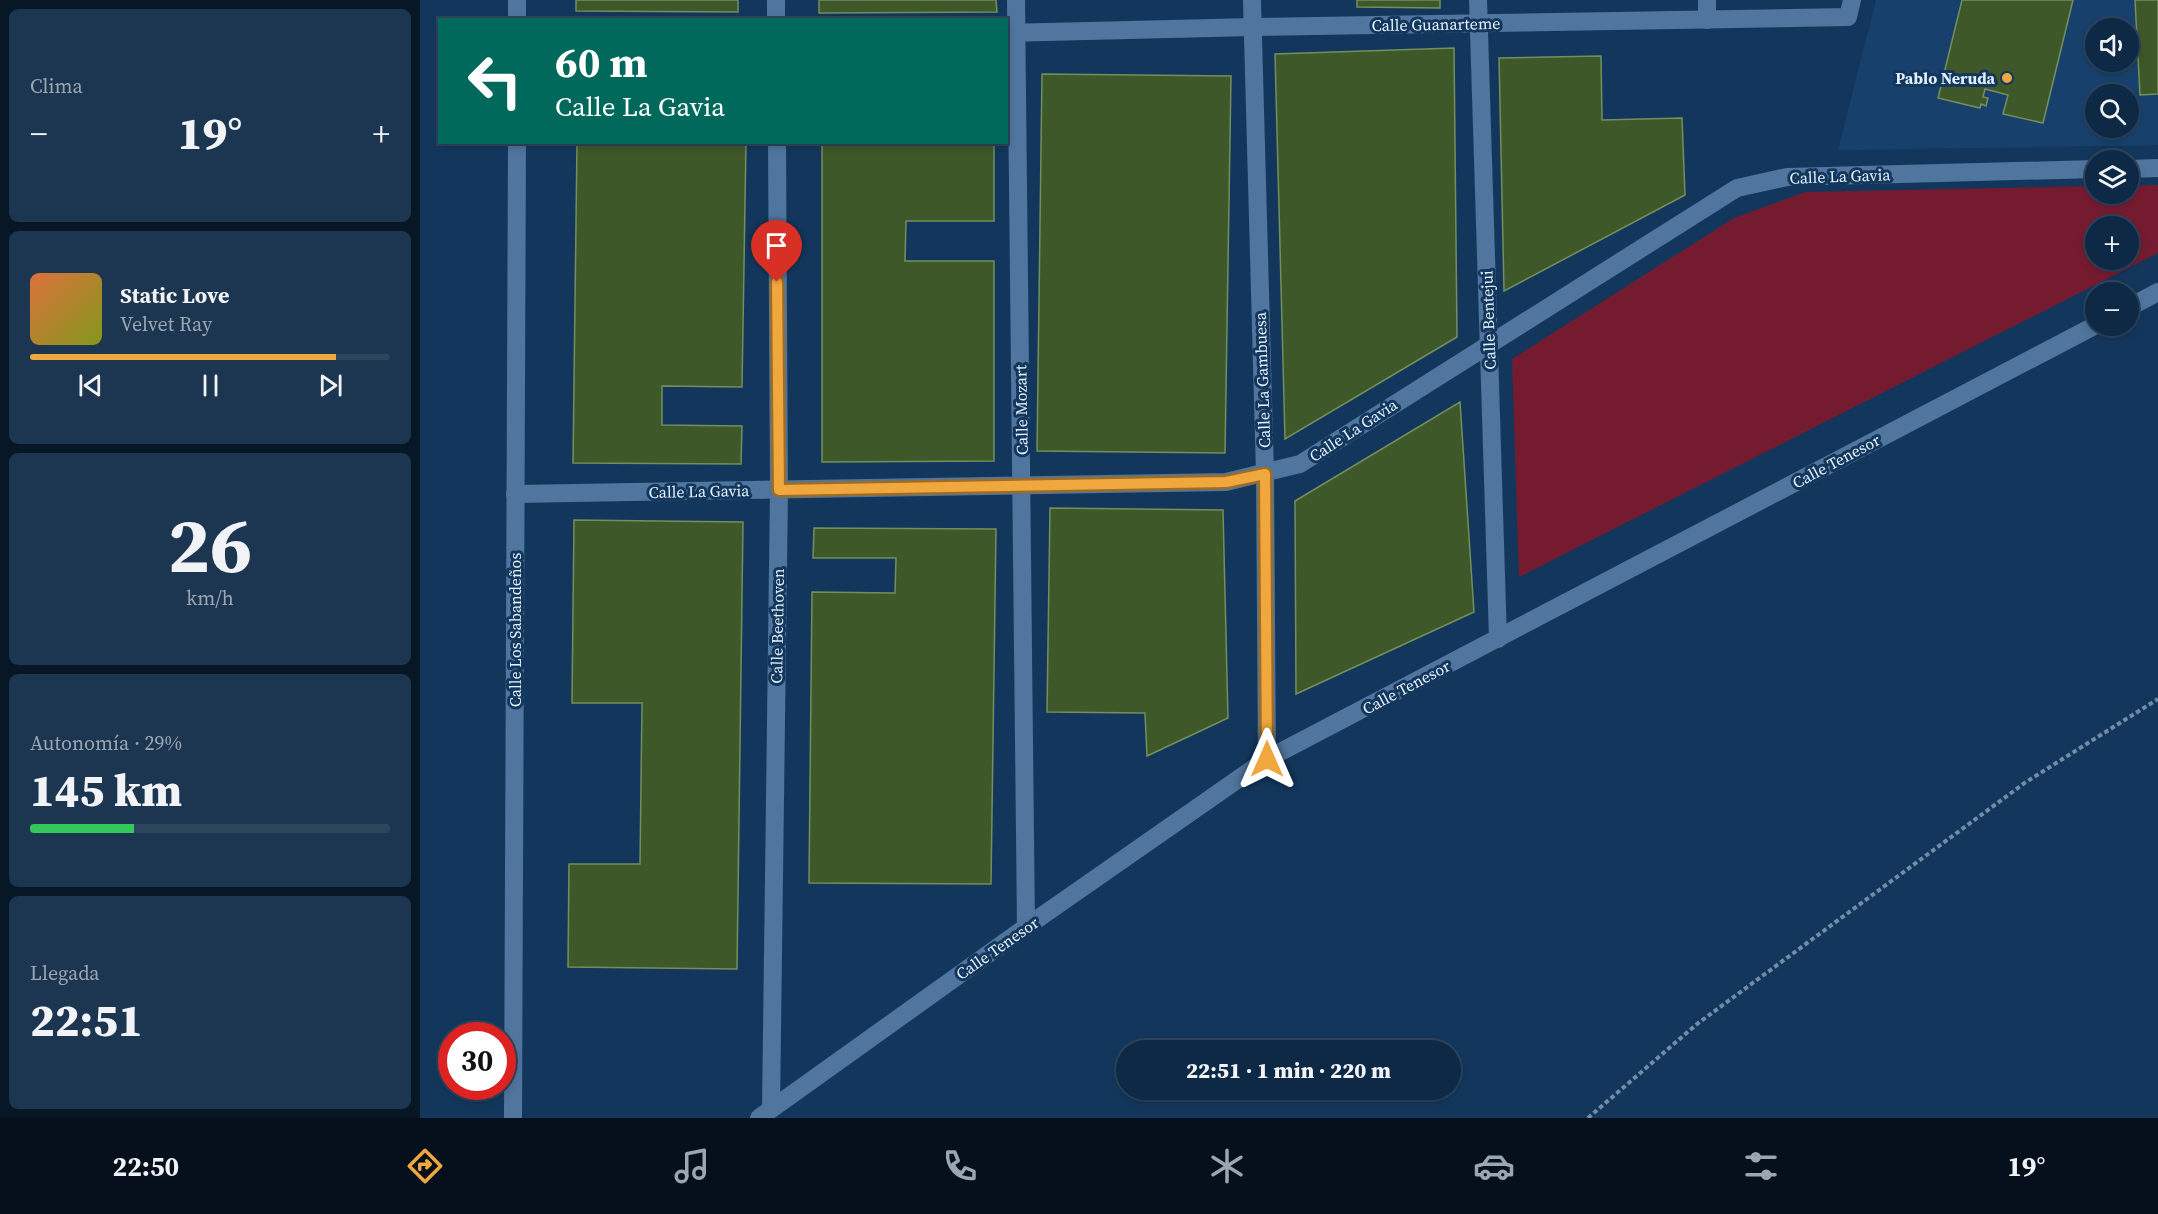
<!DOCTYPE html>
<html lang="es">
<head>
<meta charset="utf-8">
<style>
  :root { --surface:#0e2945; --page:#1c3550; --text:#f1f3f6; --muted:#9ba6b3; --line:#2e455e; --accent:#efa73e }
  body { margin:0; font-family:"Source Serif 4",serif; background:var(--page); color:var(--text); height:100vh; display:flex; flex-direction:column; font-size:22px; white-space:nowrap }
  * { box-sizing:border-box; margin:0 }
  p { font-size:20px; color:var(--muted) }
  .icon { flex:none; width:33px; height:33px; fill:none; stroke:currentColor; stroke-width:2; stroke-linecap:round; stroke-linejoin:round }
  .map { position:relative; flex:1; overflow:hidden }
  .panel { display:flex; flex-direction:column; gap:9px; padding:9px; background:#081726; width:420px }
  .panel>* { flex:none }
  .guide { position:absolute; left:18px; top:18px; width:570px; height:126px; border-radius:0px; box-shadow:0 3px 9px #0003,0 0 0 2px var(--line); background:#00695c; color:#fff; overflow:hidden }
  .tools { position:absolute; left:1665px; top:18px; display:grid; gap:12px }
  .tools a { display:grid; place-items:center; width:54px; height:54px; border-radius:50%; background:var(--surface); box-shadow:0 3px 9px #0003,0 0 0 2px var(--line); font-size:30px }
  .speed { position:absolute; left:18px; top:1022px; display:flex; gap:12px; font-size:30px; font-weight:700; text-align:center }
  .speed>* { display:grid; place-content:center; width:78px; height:78px; border-radius:50%; background:var(--surface); box-shadow:0 3px 9px #0003,0 0 0 2px var(--line); line-height:1 }
  .speed .limit { border:9px solid #d22; background:#fff; color:#111 }
  .pin { position:absolute; display:grid; place-items:center; width:51px; height:51px; color:#fff; margin:-62px -26px; border-radius:50% 50% 50% 0; rotate:-45deg; box-shadow:0 0 6px #0007 }
  .pin .icon { rotate:45deg }
  .me { position:absolute; width:66px; margin:-33px; rotate:0deg; stroke-linejoin:round; filter:drop-shadow(0 0 4px #0008) }
  .turn { display:flex; align-items:center; gap:21px; height:126px; padding:0 18px; font-size:27px }
  .turn .icon { width:78px; height:78px; stroke-width:2.5 }
  .turn b { display:block; font-size:42px; line-height:51px }
  .big { font-size:45px; font-weight:800; line-height:1.1 }
  .panel .widget { flex:1; display:flex; flex-direction:column; justify-content:center; gap:9px; min-width:0; padding:0 21px; border-radius:9px; background:var(--page) }
  .panel .dial { align-items:center; gap:0 }
  .dial b { font-size:78px; line-height:1 }
  .song { display:flex; align-items:center; gap:18px }
  .cover { width:72px; height:72px; border-radius:9px; background:linear-gradient(135deg,hsl(20 70% 55%),hsl(70 70% 35%)) }
  .played { height:6px; border-radius:3px; background:linear-gradient(90deg,var(--accent) 85%,var(--line) 85%) }
  .keys { display:flex; justify-content:space-around; direction:ltr }
  .heat { display:flex; justify-content:space-between; align-items:center; font-size:33px; direction:ltr }
  .charge { height:9px; border-radius:4px; background:linear-gradient(90deg,#34c759 29%,var(--line) 0) }
  .trip { position:absolute; left:696px; top:1040px; width:345px; height:60px; border-radius:30px; background:var(--surface); box-shadow:0 3px 9px #0003,0 0 0 2px var(--line); font-weight:800; line-height:60px; text-align:center }
  .tabs { display:flex; height:96px; justify-content:space-around; align-items:center; background:#06101c; color:var(--muted) }
  .tabs .icon { width:42px; height:42px }
  .tabs .on { color:var(--accent) }
  .tabs b { font-size:27px; color:var(--text) }
  main { display:flex; flex:1; min-height:0 }
  .map>svg:first-child { display:block }
  .built { fill:#17416c; fill-rule:evenodd }
  .green { fill:#751b30; fill-rule:evenodd }
  .building { fill:#3f5829; stroke:#748f5e; stroke-width:1.5 }
  .lines { fill:none; stroke-linecap:round; stroke-linejoin:round }
  .path { stroke:#728ca6; stroke-width:4; stroke-dasharray:4.5 3; stroke-linecap:butt }
  .minor { stroke:#50759e; stroke-width:18 }
  .route-casing { stroke:#9b6d28; stroke-width:15 }
  .route { stroke:#efa73e; stroke-width:10 }
  .poi-dot { fill:#efa73e; stroke:#13375c; stroke-width:2 }
  .labels { text-anchor:middle; dominant-baseline:central; stroke-width:6; stroke-linejoin:round; paint-order:stroke }
  .street-label { font-size:16px; fill:#e3f0fe; stroke:#13375c }
  .poi-label { font-size:16px; font-weight:bold; fill:#e3f0fe; stroke:#13375c; text-anchor:end }
</style>
</head>
<body>
<main>
<section class="panel">
<div class="widget"><p>Clima</p>
<div class="heat"><a>−</a><b class="big">19°</b><a>+</a></div>
</div>
<div class="widget">
<div class="song"><i class="cover"></i><div><b>Static Love</b><p>Velvet Ray</p></div></div>
<div class="played"></div>
<div class="keys"><svg class="icon" aria-label="previous" viewBox="0 0 24 24"><path d="M18 5L8 12l10 7zM5 5v14"/></svg><svg class="icon" aria-label="pause" viewBox="0 0 24 24"><path d="M8 5v14M16 5v14"/></svg><svg class="icon" aria-label="next" viewBox="0 0 24 24"><path d="M6 5l10 7-10 7zM19 5v14"/></svg></div>
</div>
<div class="widget dial"><b>26</b><p>km/h</p></div>
<div class="widget"><p>Autonomía · 29%</p><b class="big">145 km</b><div class="charge"></div></div>
<div class="widget"><p>Llegada</p><b class="big">22:51</b></div>
</section>
<div class="map">
<svg width="1738" height="1118" viewBox="0 0 1738 1118">
  <rect width="100%" height="100%" fill="#13375c"/>
  <path class="built" d="M 1456,0 L 1738,0 L 1738,145 L 1418,150 ZM 1676,28 L 1708,28 L 1708,62 L 1676,62 ZM 1676,94 L 1708,94 L 1708,128 L 1676,128 Z"/>
  <path class="green" d="M 1738,185 L 1738,253 L 1099,577 L 1092,359 L 1314,218 L 1385,192 L 1675,186 L 1676,194 L 1708,194 L 1709,186 ZM 1676,226 L 1708,226 L 1708,260 L 1676,260 Z"/>
  <g class="building">
    <path d="M 156,0 L 318,0 L 318,12 L 156,11 Z"/>
    <path d="M 399,0 L 576,0 L 577,12 L 399,13 Z"/>
    <path d="M 937,0 L 1020,0 L 1020,8 L 937,7 Z"/>
    <path d="M 1542,0 L 1653,0 L 1623,123 L 1583,114 L 1588,95 L 1565,89 L 1563,97 L 1568,98 L 1566,106 L 1561,104 L 1560,108 L 1518,98 Z"/>
    <path d="M 1715,0 L 1738,0 L 1738,94 L 1720,95 Z"/>
    <path d="M 1034,48 L 1037,337 L 865,439 L 855,54 Z"/>
    <path d="M 1181,56 L 1182,120 L 1262,118 L 1265,195 L 1084,291 L 1079,58 Z"/>
    <path d="M 622,74 L 811,76 L 805,453 L 617,451 Z"/>
    <path d="M 157,142 L 326,142 L 322,387 L 242,386 L 242,425 L 322,426 L 321,464 L 153,463 Z"/>
    <path d="M 402,142 L 574,142 L 574,221 L 486,221 L 485,261 L 574,261 L 574,461 L 402,462 Z"/>
    <path d="M 1040,402 L 1054,612 L 876,694 L 875,501 Z"/>
    <path d="M 630,508 L 803,510 L 808,718 L 727,756 L 725,713 L 627,712 Z"/>
    <path d="M 154,520 L 323,522 L 317,969 L 148,967 L 149,864 L 220,864 L 222,703 L 152,703 Z"/>
    <path d="M 394,528 L 576,529 L 571,884 L 389,883 L 392,592 L 475,593 L 476,558 L 393,558 Z"/>
  </g>
  <g class="lines">
    <path class="path" d="M 1168,1118 L 1277,1024 L 1606,782 L 1738,699"/>
    <g class="minor">
      <path d="M 596,0 L 606,927"/>
      <path d="M 832,0 L 845,474 L 847,759"/>
      <path d="M 1058,0 L 1078,639"/>
      <path d="M 1287,0 L 1287,20"/>
      <path d="M 97,20 L 97,0"/>
      <path d="M 356,20 L 356,0"/>
      <path d="M 586,33 L 832,27 L 1428,17 L 1432,0"/>
      <path d="M 1708,169 L 1738,168"/>
      <path d="M 1708,308 L 1738,292"/>
      <path d="M 95,494 L 806,482 L 880,464 L 1317,188 L 1367,177 L 1676,169"/>
      <path d="M 351,1109 L 359,490 L 357,142"/>
      <path d="M 93,1118 L 97,142"/>
      <path d="M 339,1118 L 606,927 L 847,759 L 1676,325"/>
    </g>
  </g>
  <g class="lines">
    <g class="route-casing">
      <path id="route" d="M 357,282 L 359,490 L 806,482 L 845,474 L 847,759"/>
    </g>
    <use href="#route" class="route"/>
  </g>
  <circle class="poi-dot" cx="1587" cy="78" r="6"/>
  <g class="labels">
    <g class="street-label">
      <text transform="translate(1016 24) rotate(-1)">Calle Guanarteme</text>
      <text transform="translate(1420 176) rotate(-2)">Calle La Gavia</text>
      <text transform="translate(1068 320) rotate(-92)">Calle Bentejui</text>
      <text transform="translate(842 380) rotate(-92)">Calle La Gambuesa</text>
      <text transform="translate(601 410) rotate(-91)">Calle Mozart</text>
      <text transform="translate(933 430) rotate(-33)">Calle La Gavia</text>
      <text transform="translate(1416 461) rotate(-28)">Calle Tenesor</text>
      <text transform="translate(279 491) rotate(-1)">Calle La Gavia</text>
      <text transform="translate(357 626) rotate(-89)">Calle Beethoven</text>
      <text transform="translate(95 630) rotate(-90)">Calle Los Sabandeños</text>
      <text transform="translate(986 687) rotate(-28)">Calle Tenesor</text>
      <text transform="translate(577 948) rotate(-35)">Calle Tenesor</text>
    </g>
    <g class="poi-label">
      <text x="1575" y="78">Pablo Neruda</text>
    </g>
  </g>
</svg>
<div class="tools">
<a><svg class="icon" aria-label="sound" viewBox="0 0 24 24"><path d="M4 9h4l5-4v14l-5-4H4zM17 9q2 3 0 6"/></svg></a>
<a><svg class="icon" aria-label="search" viewBox="0 0 24 24"><circle cx="10" cy="10" r="6"/><path d="M15 15l6 6"/></svg></a>
<a><svg class="icon" aria-label="layers" viewBox="0 0 24 24"><path d="M12 4l9 5-9 5-9-5zM3 14l9 5 9-5"/></svg></a>
<a>+</a>
<a>−</a>
</div>
<div class="speed"><div class="limit">30</div></div>
<div class="pin" style="left:357px;top:282px;background:#d93025"><svg class="icon" aria-label="arrive" viewBox="0 0 24 24"><path d="M6 21V4h12l-3 4 3 4H6"/></svg></div>
<svg class="me" style="left:847px;top:759px" viewBox="-20 -20 40 40"><path d="M0-17L14 15 0 8-14 15z" fill="#efa73e" stroke="#fff" stroke-width="4"/></svg>
<div class="trip">22:51 · 1 min · 220 m</div>
<div class="guide">
<div class="turn"><svg class="icon" aria-label="left" viewBox="0 0 24 24"><path d="M17 20v-9H6M10 6l-5 5 5 5"/></svg><div><b>60 m</b>Calle La Gavia</div></div>
</div>
</div>
</main>
<nav class="tabs">
<b>22:50</b>
<svg class="icon on" aria-label="directions" viewBox="0 0 24 24"><path d="M12 3l9 9-9 9-9-9zM9 14v-3h6M13 9l2 2-2 2"/></svg>
<svg class="icon" aria-label="music" viewBox="0 0 24 24"><path d="M9 18V5l10-2v13"/><circle cx="6" cy="18" r="3"/><circle cx="16" cy="16" r="3"/></svg>
<svg class="icon" aria-label="phone" viewBox="0 0 24 24"><path d="M5 4h4l2 5-3 2q2 4 5 5l2-3 5 2v4C11 20 4 13 5 4z"/></svg>
<svg class="icon" aria-label="climate" viewBox="0 0 24 24"><path d="M12 3v18M4 7l16 10M4 17L20 7"/></svg>
<svg class="icon" aria-label="car" viewBox="0 0 24 24"><path d="M5 17H2v-5l4-1 3-4h7l3 4 3 1v5h-3M9 17h6M6 11h13"/><circle cx="7" cy="17" r="2"/><circle cx="17" cy="17" r="2"/></svg>
<svg class="icon" aria-label="filters" viewBox="0 0 24 24"><path d="M4 7h16M4 17h16"/><circle cx="9" cy="7" r="2"/><circle cx="15" cy="17" r="2"/></svg>
<b>19°</b>
</nav>
</body>
</html>
